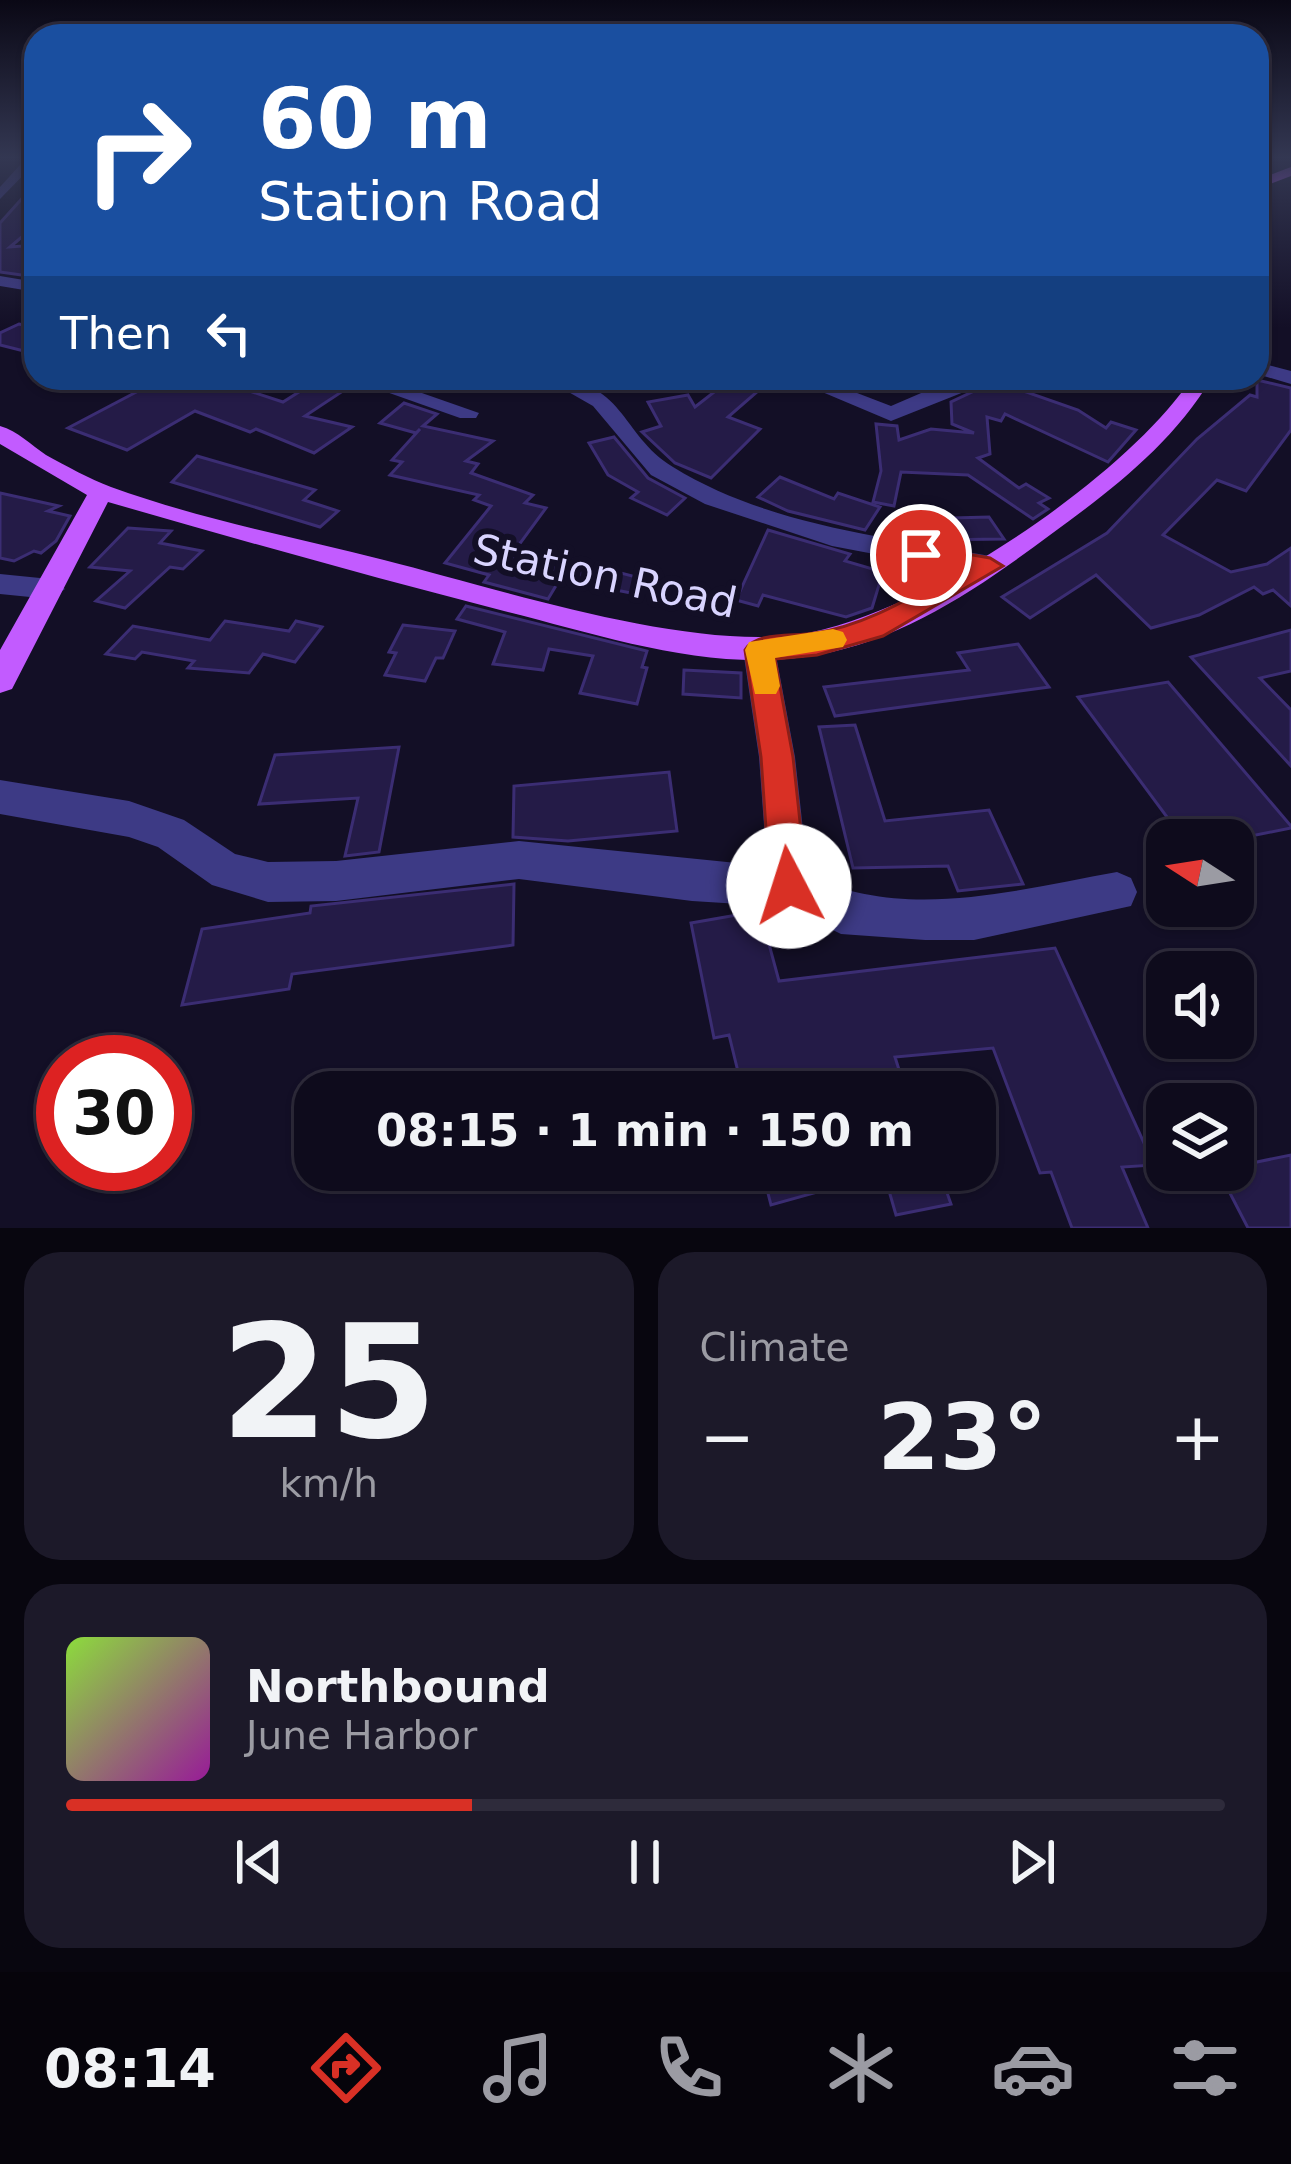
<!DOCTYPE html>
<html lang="en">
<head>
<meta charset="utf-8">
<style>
  :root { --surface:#0e0b1c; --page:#1c1929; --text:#f1f3f6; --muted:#9b9ba3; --line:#2e2b3b; --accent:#d93025 }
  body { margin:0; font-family:"DejaVu Sans",sans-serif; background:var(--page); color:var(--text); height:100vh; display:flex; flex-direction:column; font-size:45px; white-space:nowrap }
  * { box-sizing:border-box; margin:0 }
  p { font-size:39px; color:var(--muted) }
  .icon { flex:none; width:66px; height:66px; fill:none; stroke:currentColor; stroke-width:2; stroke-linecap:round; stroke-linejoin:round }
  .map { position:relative; height:1228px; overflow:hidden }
  .details { display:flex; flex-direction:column; gap:24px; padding:24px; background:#08060f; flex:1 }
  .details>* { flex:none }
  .banner { position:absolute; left:24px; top:24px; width:1245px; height:366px; border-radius:36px; box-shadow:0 3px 9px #0004,0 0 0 3px var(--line); background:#1a4fa0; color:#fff; overflow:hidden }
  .needle { width:78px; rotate:282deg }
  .controls { position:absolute; left:1146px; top:819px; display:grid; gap:24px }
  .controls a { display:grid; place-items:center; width:108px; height:108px; border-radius:24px; background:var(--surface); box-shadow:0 3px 9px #0004,0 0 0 3px var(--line); font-size:60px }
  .speed { position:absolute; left:36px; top:1035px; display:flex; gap:24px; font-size:60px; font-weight:700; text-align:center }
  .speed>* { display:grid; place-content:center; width:156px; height:156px; border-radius:50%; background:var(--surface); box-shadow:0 3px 9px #0004,0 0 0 3px var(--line); line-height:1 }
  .speed .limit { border:18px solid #d22; background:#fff; color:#111 }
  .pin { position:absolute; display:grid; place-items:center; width:102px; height:102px; color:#fff; margin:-51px; border:6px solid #fff; border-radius:50%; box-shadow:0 3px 12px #0007 }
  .me { position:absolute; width:132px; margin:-66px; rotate:355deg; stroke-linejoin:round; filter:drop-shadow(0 0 9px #0008) }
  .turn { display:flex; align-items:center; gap:42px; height:252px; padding:0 36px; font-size:54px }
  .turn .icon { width:156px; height:156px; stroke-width:2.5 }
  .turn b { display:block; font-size:84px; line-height:102px }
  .then { display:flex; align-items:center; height:114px; padding:0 36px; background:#0003; gap:24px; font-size:45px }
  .big { font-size:90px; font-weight:800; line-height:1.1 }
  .details .widget { flex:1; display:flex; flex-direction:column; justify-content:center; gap:18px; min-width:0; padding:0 42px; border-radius:36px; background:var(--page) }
  .details .dial { align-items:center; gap:0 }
  .dial b { font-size:156px; line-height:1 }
  .song { display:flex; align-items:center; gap:36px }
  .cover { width:144px; height:144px; border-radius:18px; background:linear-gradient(135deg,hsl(90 70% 55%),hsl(300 70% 35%)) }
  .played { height:12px; border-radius:6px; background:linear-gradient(90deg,var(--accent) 35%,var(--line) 35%) }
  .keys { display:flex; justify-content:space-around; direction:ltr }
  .heat { display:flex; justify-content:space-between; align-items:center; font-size:66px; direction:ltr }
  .details .tiles { flex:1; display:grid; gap:24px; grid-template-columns:1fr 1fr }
  .widget:last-child { grid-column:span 2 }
  .trip { position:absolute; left:294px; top:1071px; width:702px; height:120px; border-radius:36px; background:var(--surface); box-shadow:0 3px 9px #0004,0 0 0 3px var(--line); font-weight:800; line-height:120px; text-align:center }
  .dock { display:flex; height:192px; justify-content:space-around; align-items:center; background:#06040b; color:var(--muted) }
  .dock .icon { width:84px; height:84px }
  .dock .selected { color:var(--accent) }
  .dock b { font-size:54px; color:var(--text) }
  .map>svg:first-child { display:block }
  .building { fill:#241b47; stroke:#3b2d73; stroke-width:3 }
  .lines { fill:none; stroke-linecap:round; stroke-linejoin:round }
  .minor { fill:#3d3a85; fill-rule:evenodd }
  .major { fill:#c25bff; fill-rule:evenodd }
  .route { fill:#d93025; stroke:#8d1f18; stroke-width:3 }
  .slow { fill:#f59e0b }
  .labels { text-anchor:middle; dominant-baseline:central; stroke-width:12; stroke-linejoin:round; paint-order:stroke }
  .street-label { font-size:42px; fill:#d9d4ff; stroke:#130f26 }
</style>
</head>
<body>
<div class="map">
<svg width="1291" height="1228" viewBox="0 0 1291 1228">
  <rect width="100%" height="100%" fill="#130f26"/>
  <g class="building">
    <path d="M 36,183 L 36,225 L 10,247 L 36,245 L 36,277 L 0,272 L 0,223 Z"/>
    <path d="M 19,324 L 36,328 L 36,354 L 0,345 L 0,333 Z"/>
    <path d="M 163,378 L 210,378 L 283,402 L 321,378 L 343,378 L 352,385 L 305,416 L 352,427 L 314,453 L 256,429 L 250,432 L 195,411 L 127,450 L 68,428 Z"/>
    <path d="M 732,378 L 773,378 L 728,417 L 760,429 L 711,478 L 675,463 L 642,432 L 661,426 L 648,402 L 688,395 L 695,407 Z"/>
    <path d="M 983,378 L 1011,378 L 1009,386 L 1078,410 L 1106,428 L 1111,422 L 1136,430 L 1108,462 L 1005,414 L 1001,421 L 987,417 L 990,454 L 978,458 L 1019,488 L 1026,484 L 1049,498 L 1039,503 L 1048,509 L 1033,519 L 968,475 L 901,472 L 894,506 L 873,502 L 881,471 L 876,424 L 897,426 L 899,440 L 931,429 L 974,433 L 952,424 L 951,402 L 976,390 Z"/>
    <path d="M 1257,380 L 1291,388 L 1291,430 L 1246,491 L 1217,480 L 1163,535 L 1231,572 L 1267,564 L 1291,548 L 1291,606 L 1273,590 L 1263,594 L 1254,587 L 1199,615 L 1151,628 L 1096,575 L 1030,618 L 1002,597 L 1107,533 L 1197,439 L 1250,395 L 1257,397 Z"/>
    <path d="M 404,403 L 437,414 L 423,426 L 493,441 L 466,461 L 478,464 L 471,473 L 533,495 L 525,503 L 546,508 L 518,546 L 644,579 L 641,595 L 560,579 L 548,599 L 484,582 L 489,575 L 445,563 L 491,506 L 474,500 L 479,495 L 390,475 L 402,462 L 392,460 L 420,429 L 416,433 L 380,423 Z"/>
    <path d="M 614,437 L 648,478 L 685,498 L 667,515 L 631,498 L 638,492 L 608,475 L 589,443 Z"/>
    <path d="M 197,456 L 315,490 L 304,500 L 338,511 L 320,527 L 172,482 Z"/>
    <path d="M 780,477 L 834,499 L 838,493 L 880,507 L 865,530 L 788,511 L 758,497 Z"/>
    <path d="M 0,493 L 59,506 L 48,511 L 70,516 L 56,541 L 41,553 L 34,551 L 14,561 L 0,558 Z"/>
    <path d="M 989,517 L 1004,539 L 924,540 L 915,519 Z"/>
    <path d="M 128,528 L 171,531 L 160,543 L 202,551 L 183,569 L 170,567 L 125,608 L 96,601 L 130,571 L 90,567 Z"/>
    <path d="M 768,530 L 850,554 L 845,561 L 883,572 L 872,608 L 846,617 L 763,595 L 758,606 L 736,600 Z"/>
    <path d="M 466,606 L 647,651 L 642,667 L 647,668 L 637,704 L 580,693 L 593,656 L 549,649 L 543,670 L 493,664 L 505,632 L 457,619 Z"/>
    <path d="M 225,621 L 289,631 L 296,621 L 322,627 L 295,662 L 263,654 L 249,673 L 188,668 L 194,661 L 142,652 L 135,659 L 106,654 L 133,626 L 210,640 Z"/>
    <path d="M 403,625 L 455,631 L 443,658 L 436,658 L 425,681 L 385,675 L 396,653 L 389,652 Z"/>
    <path d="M 1291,630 L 1291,671 L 1260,678 L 1291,710 L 1291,766 L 1191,657 Z"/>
    <path d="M 1018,644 L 1049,687 L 835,716 L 824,687 L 969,670 L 958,653 Z"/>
    <path d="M 684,670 L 741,673 L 741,698 L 683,694 Z"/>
    <path d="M 1168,682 L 1291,826 L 1291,828 L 1231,840 L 1184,840 L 1078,697 Z"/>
    <path d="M 855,725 L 885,821 L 989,810 L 1023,884 L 958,891 L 948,866 L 853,868 L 819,727 Z"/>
    <path d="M 399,747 L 379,852 L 345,856 L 358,798 L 259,804 L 275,755 Z"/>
    <path d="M 669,772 L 677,831 L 568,841 L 513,837 L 514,786 Z"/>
    <path d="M 514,884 L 513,945 L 292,974 L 289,989 L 182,1005 L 202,929 L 310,913 L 311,906 Z"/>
    <path d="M 760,911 L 779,981 L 1055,948 L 1154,1165 L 1122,1167 L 1148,1228 L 1072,1228 L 1051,1172 L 1040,1173 L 993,1048 L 895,1057 L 906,1092 L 743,1092 L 729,1035 L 714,1038 L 691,923 Z"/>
    <path d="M 1291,1155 L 1291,1228 L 1248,1228 L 1218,1170 Z"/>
    <path d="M 762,1170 L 874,1170 L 875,1176 L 771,1205 Z"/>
    <path d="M 883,1170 L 939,1170 L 951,1204 L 896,1215 Z"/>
  </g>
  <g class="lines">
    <g class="minor">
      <path d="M 28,156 L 36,156 L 36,162 L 0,199 L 0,187 Z"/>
      <path d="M 0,276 L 36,282 L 36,292 L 0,286 Z"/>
      <path d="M 1257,362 L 1291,371 L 1291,384 L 1257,374 Z"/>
      <path d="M 347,378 L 379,378 L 479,413 L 476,418 L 460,418 Z"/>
      <path d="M 544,378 C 626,378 619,434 673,467 C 767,525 884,537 990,556 L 1004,566 L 990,576 L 832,546 L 705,504 L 651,475 L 593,406 Z"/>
      <path d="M 789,378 L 818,378 L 891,406 L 956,378 L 979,378 L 964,392 L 891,421 Z"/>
      <path d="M 0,574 L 50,579 L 65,589 L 50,599 L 0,594 Z"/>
      <path d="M 759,638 L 770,641 L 775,650 L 795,757 L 808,875 C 903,922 1017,890 1117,872 L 1131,878 L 1137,892 L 1131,906 L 974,940 L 925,940 L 841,934 L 786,907 L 692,901 L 519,879 L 336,901 L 268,902 L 212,885 L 158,847 L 129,837 L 0,814 L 0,780 L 129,801 L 184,820 L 235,854 L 268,862 L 336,861 L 519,841 L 767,866 L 759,757 L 743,650 L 748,641 Z"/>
    </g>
    <g class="major">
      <path d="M 1291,167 L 1291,176 L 1257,189 L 1257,180 Z"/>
      <path d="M 1192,378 L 1212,378 C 1171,445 1113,489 1050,535 C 980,587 905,639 817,655 C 713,674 604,636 504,611 C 371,577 240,540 108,502 L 12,689 L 0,693 L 0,650 L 87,495 L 0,444 L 0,426 C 18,431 31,445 46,455 C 66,466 90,479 111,487 C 199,519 294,537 384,560 C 499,589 669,645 785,636 C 908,626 1124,480 1192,378 Z"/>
    </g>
  </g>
  <linearGradient id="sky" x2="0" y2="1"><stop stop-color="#0a0815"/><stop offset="0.48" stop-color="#333752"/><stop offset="1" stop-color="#333752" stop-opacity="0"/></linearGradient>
  <rect width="1291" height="328" fill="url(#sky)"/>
  <path class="route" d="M 921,546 L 990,558 L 1003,566 L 883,636 L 817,655 L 775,659 L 793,757 L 807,886 L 802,899 L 789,905 L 776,899 L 770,886 L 761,757 L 745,650 C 756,631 794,637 815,633 C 868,625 914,595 961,570 L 912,561 L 908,555 Z"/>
  <path class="slow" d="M 833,629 L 843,632 L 847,640 L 843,647 L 775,658 L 780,686 L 776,694 L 755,694 L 745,650 L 749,642 Z"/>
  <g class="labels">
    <g class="street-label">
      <text transform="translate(605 576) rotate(12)">Station Road</text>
    </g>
  </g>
</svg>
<div class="controls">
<a><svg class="needle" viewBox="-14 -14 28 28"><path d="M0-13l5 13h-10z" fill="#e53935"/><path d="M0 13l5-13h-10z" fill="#9b9ba3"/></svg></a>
<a><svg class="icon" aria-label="sound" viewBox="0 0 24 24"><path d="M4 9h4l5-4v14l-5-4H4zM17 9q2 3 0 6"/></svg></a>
<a><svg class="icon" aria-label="layers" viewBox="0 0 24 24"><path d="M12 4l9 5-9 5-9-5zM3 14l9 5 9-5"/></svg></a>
</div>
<div class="speed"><div class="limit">30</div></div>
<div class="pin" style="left:921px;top:555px;background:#d93025"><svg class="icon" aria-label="arrive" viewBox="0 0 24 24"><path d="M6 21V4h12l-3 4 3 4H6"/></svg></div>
<svg class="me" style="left:789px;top:886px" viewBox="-20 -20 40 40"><circle r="19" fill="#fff"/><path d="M0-13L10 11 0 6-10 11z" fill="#d93025"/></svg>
<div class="trip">08:15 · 1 min · 150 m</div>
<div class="banner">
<div class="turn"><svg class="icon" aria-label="right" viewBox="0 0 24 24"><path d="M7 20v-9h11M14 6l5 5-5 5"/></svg><div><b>60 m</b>Station Road</div></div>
<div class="then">Then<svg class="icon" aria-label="left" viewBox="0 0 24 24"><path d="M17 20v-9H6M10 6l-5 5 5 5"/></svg></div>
</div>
</div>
<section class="details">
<div class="tiles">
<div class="widget dial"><b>25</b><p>km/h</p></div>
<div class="widget"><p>Climate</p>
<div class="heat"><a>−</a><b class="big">23°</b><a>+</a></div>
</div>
<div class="widget">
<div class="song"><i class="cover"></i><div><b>Northbound</b><p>June Harbor</p></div></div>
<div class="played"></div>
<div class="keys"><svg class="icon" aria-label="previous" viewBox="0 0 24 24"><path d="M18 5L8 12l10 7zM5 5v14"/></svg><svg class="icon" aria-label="pause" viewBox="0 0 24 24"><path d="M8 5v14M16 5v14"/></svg><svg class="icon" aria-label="next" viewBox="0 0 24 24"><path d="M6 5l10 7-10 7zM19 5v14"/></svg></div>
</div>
</div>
</section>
<nav class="dock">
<b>08:14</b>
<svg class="icon selected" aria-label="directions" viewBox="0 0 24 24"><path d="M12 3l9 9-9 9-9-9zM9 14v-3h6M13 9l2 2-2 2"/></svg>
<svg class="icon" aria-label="music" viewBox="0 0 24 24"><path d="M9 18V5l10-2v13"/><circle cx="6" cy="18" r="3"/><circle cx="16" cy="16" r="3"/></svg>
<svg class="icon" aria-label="phone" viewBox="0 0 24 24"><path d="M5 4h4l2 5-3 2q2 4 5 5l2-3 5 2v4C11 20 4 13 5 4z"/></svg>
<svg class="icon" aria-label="climate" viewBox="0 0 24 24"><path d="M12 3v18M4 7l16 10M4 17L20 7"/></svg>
<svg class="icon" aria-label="car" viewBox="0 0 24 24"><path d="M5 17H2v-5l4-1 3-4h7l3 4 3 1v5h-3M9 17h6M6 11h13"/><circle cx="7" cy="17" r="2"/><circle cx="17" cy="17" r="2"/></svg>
<svg class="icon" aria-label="filters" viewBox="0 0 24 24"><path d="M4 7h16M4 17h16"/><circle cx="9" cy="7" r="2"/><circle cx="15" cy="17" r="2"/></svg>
</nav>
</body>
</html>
